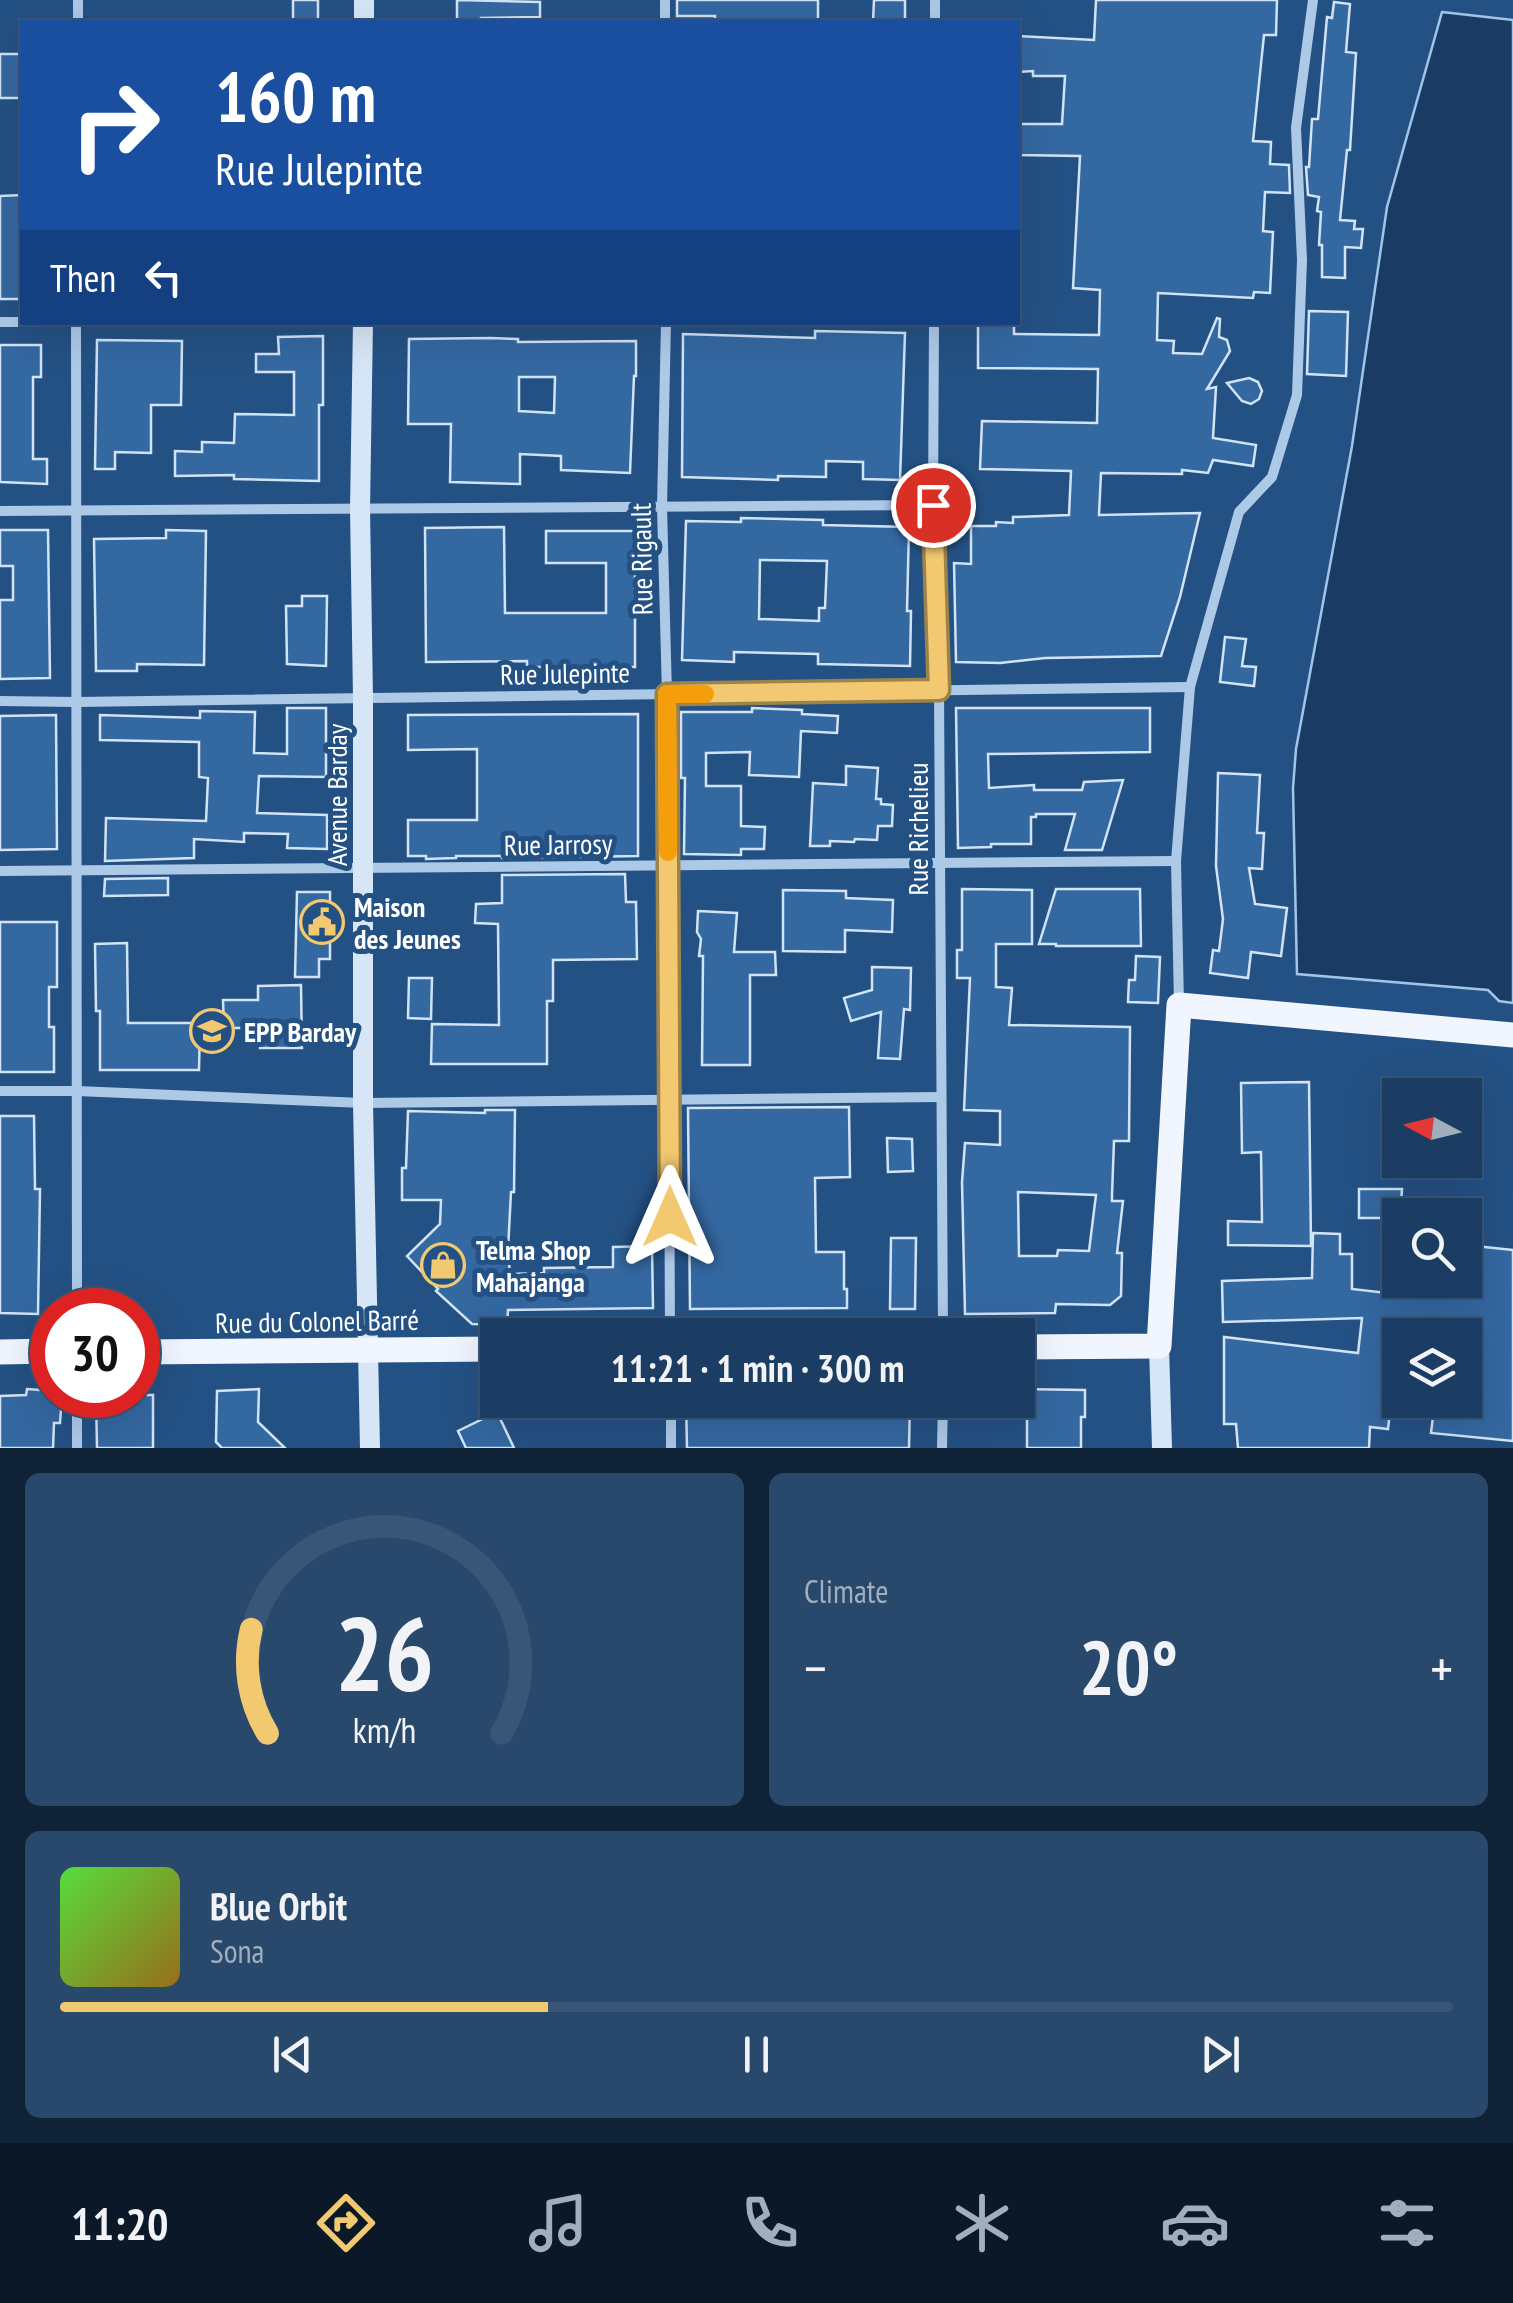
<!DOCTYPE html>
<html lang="en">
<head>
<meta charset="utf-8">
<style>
  :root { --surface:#1b3d63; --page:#28486c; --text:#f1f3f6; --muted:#a0aebe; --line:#395678; --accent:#f2c971 }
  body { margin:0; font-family:"PT Sans Narrow",sans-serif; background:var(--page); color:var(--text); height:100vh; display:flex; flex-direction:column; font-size:38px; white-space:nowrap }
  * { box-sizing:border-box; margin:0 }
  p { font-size:32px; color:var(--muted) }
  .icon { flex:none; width:55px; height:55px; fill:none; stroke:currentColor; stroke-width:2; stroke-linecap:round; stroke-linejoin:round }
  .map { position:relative; height:1448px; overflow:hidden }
  .sheet { display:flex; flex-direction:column; gap:25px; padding:25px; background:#0f2236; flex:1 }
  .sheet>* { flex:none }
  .banner { position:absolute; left:20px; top:20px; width:1000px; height:305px; border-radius:0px; box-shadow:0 10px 40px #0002,0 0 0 2px var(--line); background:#1a4fa0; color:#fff; overflow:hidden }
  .needle { width:65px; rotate:277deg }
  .tools { position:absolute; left:1382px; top:1078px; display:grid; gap:20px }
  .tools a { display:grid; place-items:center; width:100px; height:100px; border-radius:0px; background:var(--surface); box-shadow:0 10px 40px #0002,0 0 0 2px var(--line); font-size:50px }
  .speed { position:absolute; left:30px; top:1288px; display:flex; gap:20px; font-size:50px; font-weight:700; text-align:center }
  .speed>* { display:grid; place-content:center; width:130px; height:130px; border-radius:50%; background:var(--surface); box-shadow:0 10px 40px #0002,0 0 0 2px var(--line); line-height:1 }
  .speed .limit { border:15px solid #d22; background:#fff; color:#111 }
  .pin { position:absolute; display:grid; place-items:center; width:85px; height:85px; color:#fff; margin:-42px; border:5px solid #fff; border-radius:50%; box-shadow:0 2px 10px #0007 }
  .me { position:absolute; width:110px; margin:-55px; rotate:0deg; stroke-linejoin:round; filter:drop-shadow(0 0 8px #0008) }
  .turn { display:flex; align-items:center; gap:35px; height:210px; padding:0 30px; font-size:45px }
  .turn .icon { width:130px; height:130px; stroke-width:2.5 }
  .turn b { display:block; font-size:70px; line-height:85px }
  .then { display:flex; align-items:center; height:95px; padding:0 30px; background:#0003; gap:20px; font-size:38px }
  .big { font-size:75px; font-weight:700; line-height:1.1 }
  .sheet .card { flex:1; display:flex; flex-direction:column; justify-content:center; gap:15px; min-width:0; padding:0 35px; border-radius:15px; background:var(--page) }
  .sheet .dial { align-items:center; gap:0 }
  .dial svg { height:260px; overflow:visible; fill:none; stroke:var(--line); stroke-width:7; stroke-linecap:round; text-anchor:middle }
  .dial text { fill:var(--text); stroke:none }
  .song { display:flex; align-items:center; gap:30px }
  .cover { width:120px; height:120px; border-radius:15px; background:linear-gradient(135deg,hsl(110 70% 55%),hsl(40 70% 35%)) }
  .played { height:10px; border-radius:5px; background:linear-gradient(90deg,var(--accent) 35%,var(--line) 35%) }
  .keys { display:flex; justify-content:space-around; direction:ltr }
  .heat { display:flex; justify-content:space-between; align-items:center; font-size:55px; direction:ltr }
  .sheet .tiles { flex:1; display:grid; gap:25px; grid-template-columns:1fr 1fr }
  .card:last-child { grid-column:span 2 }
  .trip { position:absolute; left:480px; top:1318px; width:555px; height:100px; border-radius:0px; background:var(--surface); box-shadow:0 10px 40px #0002,0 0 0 2px var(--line); font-weight:700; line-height:100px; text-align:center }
  .tabs { display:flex; height:160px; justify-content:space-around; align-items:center; background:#0b1828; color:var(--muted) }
  .tabs .icon { width:70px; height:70px }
  .tabs .on { color:var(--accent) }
  .tabs b { font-size:45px; color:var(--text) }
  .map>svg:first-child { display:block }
  .water { fill:#193b64; stroke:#a1c5e9; stroke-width:2.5 }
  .building { fill:#3468a1; stroke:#d1e3f6; stroke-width:2.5; fill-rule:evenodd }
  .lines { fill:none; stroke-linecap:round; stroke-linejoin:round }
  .street { stroke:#adc9e8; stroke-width:10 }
  .secondary { stroke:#d7e6f7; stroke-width:20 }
  .primary { stroke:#f0f5fe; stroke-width:25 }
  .route-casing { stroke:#9d8349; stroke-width:25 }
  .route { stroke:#f2c971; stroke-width:18 }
  .slow { stroke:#f59e0b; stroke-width:18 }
  .labels { text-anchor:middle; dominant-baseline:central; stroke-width:10; stroke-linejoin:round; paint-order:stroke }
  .street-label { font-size:28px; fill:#fff; stroke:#245184 }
  .poi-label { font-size:28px; font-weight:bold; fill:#fff; stroke:#245184; text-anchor:start }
</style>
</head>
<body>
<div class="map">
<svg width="1513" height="1448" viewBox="0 0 1513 1448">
  <rect width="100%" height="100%" fill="#245184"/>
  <path class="water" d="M 1442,12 L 1513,20 L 1513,1003 L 1499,1001 L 1488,990 L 1297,974 L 1293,788 L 1296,749 L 1352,446 L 1387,207 Z"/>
  <g class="building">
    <rect x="293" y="0" width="25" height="22"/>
    <path d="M 457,0 L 540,2 L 540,17 L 481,18 L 481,22 L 457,22 Z"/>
    <path d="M 677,0 L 818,0 L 818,22 L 715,22 L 715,16 L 677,16 Z"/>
    <path d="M 874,0 L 905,0 L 905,22 L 873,22 Z"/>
    <path d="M 1096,0 L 1277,0 L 1276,35 L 1264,35 L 1253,141 L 1271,142 L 1270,164 L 1289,165 L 1290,193 L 1265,192 L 1263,231 L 1273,232 L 1270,293 L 1254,292 L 1253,298 L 1158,293 L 1157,340 L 1174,341 L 1173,353 L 1202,354 L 1217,318 L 1220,319 L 1219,337 L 1227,340 L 1230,351 L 1207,389 L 1216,387 L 1213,438 L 1256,445 L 1253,466 L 1213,460 L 1208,473 L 1182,470 L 1182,474 L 1101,473 L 1099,515 L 1200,513 L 1180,597 L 1161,656 L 1045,658 L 1000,663 L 956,662 L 954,563 L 971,564 L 971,526 L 996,526 L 996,522 L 1013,523 L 1013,517 L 1069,515 L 1071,471 L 980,469 L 982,421 L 1097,423 L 1098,369 L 978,368 L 978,323 L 1014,323 L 1014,334 L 1099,335 L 1100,290 L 1073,288 L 1080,156 L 1018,155 L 1018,124 L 1062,124 L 1065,76 L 1033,76 L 1033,71 L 1018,72 L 1018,36 L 1094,40 Z"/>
    <path d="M 1334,2 L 1350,4 L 1346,52 L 1356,53 L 1350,150 L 1347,150 L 1340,220 L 1355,221 L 1354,229 L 1363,229 L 1361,248 L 1345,247 L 1345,278 L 1322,277 L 1322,245 L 1319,245 L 1321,212 L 1317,211 L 1319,197 L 1308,195 L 1306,167 L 1309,167 L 1312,119 L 1318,119 L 1327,17 L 1332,18 Z"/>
    <rect x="0" y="54" width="22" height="44"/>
    <path d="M 22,195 L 22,299 L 0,299 L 0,196 Z"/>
    <path d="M 1309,311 L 1348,312 L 1346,376 L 1307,374 Z"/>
    <path d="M 815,331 L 905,333 L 900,480 L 863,479 L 863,462 L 826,461 L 826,477 L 778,476 L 778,480 L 682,477 L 683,334 L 815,338 Z"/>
    <path d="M 323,336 L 323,405 L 319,405 L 319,481 L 234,479 L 234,475 L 175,476 L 175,451 L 202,452 L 202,442 L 234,443 L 235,414 L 294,415 L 294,372 L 256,372 L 256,354 L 279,354 L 278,337 Z"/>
    <path d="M 491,338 L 518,339 L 518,342 L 636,341 L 636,376 L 634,376 L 630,473 L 561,470 L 561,456 L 520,454 L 520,484 L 450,482 L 451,424 L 408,424 L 409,339 ZM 519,377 L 555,377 L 554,413 L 519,411 Z"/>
    <path d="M 97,340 L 182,341 L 181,405 L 151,405 L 151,453 L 115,452 L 115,469 L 95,469 Z"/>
    <path d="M 0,345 L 41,345 L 41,377 L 33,377 L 33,459 L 47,459 L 47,484 L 0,482 Z"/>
    <path d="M 1249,378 L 1258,382 L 1262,391 L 1259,399 L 1251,404 L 1242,401 L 1227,383 Z"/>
    <path d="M 741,518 L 823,520 L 823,525 L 909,527 L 907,611 L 911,611 L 910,666 L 818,664 L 818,654 L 734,652 L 734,662 L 682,660 L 686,521 L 741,522 ZM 760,560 L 827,561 L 825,608 L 819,608 L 819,621 L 759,619 Z"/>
    <path d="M 504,527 L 505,613 L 606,613 L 606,563 L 546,563 L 546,531 L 635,531 L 635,667 L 527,667 L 527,661 L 426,662 L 425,528 Z"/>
    <path d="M 0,530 L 48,530 L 50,678 L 0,679 L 0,600 L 13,600 L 13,566 L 0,566 Z"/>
    <path d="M 166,530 L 206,531 L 204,665 L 137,664 L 137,671 L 96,671 L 94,539 L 166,538 Z"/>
    <path d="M 302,596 L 327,596 L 326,666 L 287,664 L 286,606 L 302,606 Z"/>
    <path d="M 1225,637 L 1246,639 L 1242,666 L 1256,667 L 1254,686 L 1220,682 Z"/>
    <path d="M 287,708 L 326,708 L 326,777 L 259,776 L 257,813 L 327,815 L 327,849 L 287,848 L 288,834 L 244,833 L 244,842 L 194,839 L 194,858 L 105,861 L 106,818 L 206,821 L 208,778 L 199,777 L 199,742 L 100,740 L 100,715 L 200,718 L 200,711 L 255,712 L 254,753 L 287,754 Z"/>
    <path d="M 752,708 L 802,710 L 802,714 L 838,716 L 837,733 L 801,731 L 799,777 L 749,775 L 750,752 L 706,753 L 706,786 L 741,786 L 741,826 L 765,827 L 764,849 L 741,849 L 741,855 L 684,854 L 685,778 L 681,778 L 681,712 L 752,712 Z"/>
    <path d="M 956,708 L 1150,708 L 1150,752 L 988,754 L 989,788 L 1034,785 L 1034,790 L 1082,790 L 1084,782 L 1123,780 L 1102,850 L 1065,850 L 1075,814 L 1036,814 L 1036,817 L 1031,817 L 1031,844 L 991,844 L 991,847 L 958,848 Z"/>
    <path d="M 638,714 L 638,856 L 502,858 L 502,856 L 456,856 L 456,858 L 426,859 L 426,856 L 408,856 L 408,820 L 477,820 L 477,749 L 408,750 L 408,715 Z"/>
    <path d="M 56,715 L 57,849 L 0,850 L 0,716 Z"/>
    <path d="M 846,766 L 878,768 L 876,799 L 881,799 L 881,804 L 893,805 L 892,826 L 878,826 L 877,840 L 855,839 L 854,842 L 830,841 L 830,846 L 810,846 L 813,783 L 846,785 Z"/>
    <path d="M 1218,773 L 1260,775 L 1257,833 L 1264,833 L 1262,869 L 1249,868 L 1255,904 L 1287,908 L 1281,956 L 1251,952 L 1248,978 L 1210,973 L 1213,950 L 1219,951 L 1223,919 L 1216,866 Z"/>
    <path d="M 625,874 L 626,902 L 636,902 L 637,959 L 553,960 L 553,1001 L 547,1001 L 547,1064 L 431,1064 L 432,1024 L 499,1025 L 498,924 L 475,923 L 476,904 L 502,903 L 502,875 Z"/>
    <path d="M 168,878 L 168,895 L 104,896 L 105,879 Z"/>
    <path d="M 962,889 L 1032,890 L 1032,944 L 996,944 L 996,987 L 1012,988 L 1009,1025 L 1130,1027 L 1129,1141 L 1114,1141 L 1112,1195 L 1112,1201 L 1123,1201 L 1117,1253 L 1122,1253 L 1121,1296 L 1110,1305 L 1056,1304 L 1055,1313 L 965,1314 L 962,1182 L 965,1143 L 1000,1145 L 1000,1111 L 964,1110 L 970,978 L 957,978 L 957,950 L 962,950 ZM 1018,1192 L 1096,1195 L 1089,1251 L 1058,1250 L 1057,1256 L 1019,1256 Z"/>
    <path d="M 1056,889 L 1140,889 L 1141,946 L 1056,946 L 1056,944 L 1039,944 Z"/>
    <path d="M 783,890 L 846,891 L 846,898 L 893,900 L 892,932 L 845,930 L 845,952 L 783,951 Z"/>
    <path d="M 297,892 L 330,892 L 330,959 L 319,959 L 319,977 L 295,977 Z"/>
    <path d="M 698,911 L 737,913 L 734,952 L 775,952 L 776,975 L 750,975 L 750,1065 L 702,1065 L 703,956 L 699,956 L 701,939 L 697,932 Z"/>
    <path d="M 0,922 L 57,922 L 57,987 L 49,987 L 49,1027 L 54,1027 L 54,1072 L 0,1072 Z"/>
    <path d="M 127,943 L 128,1023 L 200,1023 L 199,1070 L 100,1070 L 100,1011 L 96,1011 L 95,944 Z"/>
    <path d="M 1136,956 L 1160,957 L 1158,1003 L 1128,1002 L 1129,980 L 1135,980 Z"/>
    <path d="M 872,967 L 911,968 L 910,1010 L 904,1009 L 900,1059 L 878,1058 L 881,1012 L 851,1021 L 844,998 L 872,990 Z"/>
    <path d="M 409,978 L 432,978 L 431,1019 L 408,1018 Z"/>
    <path d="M 301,985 L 302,1048 L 260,1048 L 260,1028 L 224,1028 L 223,1000 L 258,1000 L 258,986 Z"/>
    <path d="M 1309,1082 L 1311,1246 L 1228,1245 L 1228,1221 L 1262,1222 L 1261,1152 L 1242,1153 L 1241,1083 Z"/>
    <path d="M 849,1107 L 850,1177 L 815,1178 L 816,1252 L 844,1252 L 844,1289 L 847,1289 L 847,1308 L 690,1309 L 688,1108 Z"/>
    <path d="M 485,1110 L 515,1110 L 514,1192 L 511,1192 L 508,1250 L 510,1250 L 509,1274 L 544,1273 L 544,1268 L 613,1267 L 613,1247 L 652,1246 L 653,1308 L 508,1310 L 507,1325 L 472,1324 L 436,1291 L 438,1289 L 407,1256 L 440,1224 L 441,1200 L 402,1200 L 402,1168 L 406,1168 L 408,1111 L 485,1113 Z"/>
    <path d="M 0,1116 L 34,1116 L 35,1189 L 40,1189 L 38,1314 L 0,1313 Z"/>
    <path d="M 887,1138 L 912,1139 L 913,1171 L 888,1172 Z"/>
    <path d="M 1359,1189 L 1402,1189 L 1400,1218 L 1359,1218 Z"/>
    <path d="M 1313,1233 L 1340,1234 L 1340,1254 L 1352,1254 L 1352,1289 L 1413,1296 L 1415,1280 L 1465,1280 L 1465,1245 L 1513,1250 L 1513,1441 L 1431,1433 L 1435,1400 L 1465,1400 L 1465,1335 L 1399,1335 L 1388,1429 L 1370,1427 L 1369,1448 L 1238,1448 L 1236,1424 L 1224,1424 L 1224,1337 L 1358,1353 L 1362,1318 L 1223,1322 L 1222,1281 L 1312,1278 Z"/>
    <path d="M 891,1238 L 916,1238 L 915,1309 L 890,1309 Z"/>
    <path d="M 27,1389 L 52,1391 L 52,1395 L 62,1395 L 60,1423 L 54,1423 L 53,1448 L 0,1448 L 0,1396 L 26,1395 Z"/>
    <path d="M 259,1389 L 258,1422 L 285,1448 L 222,1448 L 216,1442 L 217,1391 Z"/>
    <path d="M 1018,1389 L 1085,1390 L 1085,1417 L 1081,1417 L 1081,1448 L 1027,1448 L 1027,1414 L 1018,1414 Z"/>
    <path d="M 96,1395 L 153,1395 L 153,1448 L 97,1448 Z"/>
    <path d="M 686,1400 L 910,1400 L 909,1448 L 687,1448 Z"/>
    <path d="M 497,1412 L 514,1448 L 466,1448 L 458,1431 Z"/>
  </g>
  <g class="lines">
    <g class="street">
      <path d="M 665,0 L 665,22"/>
      <path d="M 78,22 L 78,0"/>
      <path d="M 935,22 L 935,0"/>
      <path d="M 0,322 L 22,322"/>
      <path d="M 76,322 L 77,1310"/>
      <path d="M 666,322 L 662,507 L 667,694 L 670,1335"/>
      <path d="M 934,322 L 933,505 L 939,690 L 943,1335"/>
      <path d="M 0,511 L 933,505"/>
      <path d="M 0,701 L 76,702 L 1190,687"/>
      <path d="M 0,871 L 1176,861"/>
      <path d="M 1179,1004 L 1176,861 L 1190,687 L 1239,512 L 1272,477 L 1297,395 L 1302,260 L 1296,128 L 1313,0"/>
      <path d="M 0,1091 L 77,1091 L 363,1103 L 941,1097"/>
      <path d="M 77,1395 L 77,1448"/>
      <path d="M 671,1400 L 671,1448"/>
      <path d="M 942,1448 L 943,1400"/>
    </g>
    <g class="secondary">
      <path d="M 364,0 L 364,22"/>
      <path d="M 363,322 L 360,509 L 363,698 L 363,1103 L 370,1448"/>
      <path d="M 1159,1346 L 1162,1448"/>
    </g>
    <g class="primary">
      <path d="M 1018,1347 L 1159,1346 L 1179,1005 L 1513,1035"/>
      <path d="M 0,1352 L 52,1351"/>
      <path d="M 138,1352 L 498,1349"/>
    </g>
  </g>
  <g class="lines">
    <g class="route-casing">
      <path id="route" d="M 670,1217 L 667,694 L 939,690 L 933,505"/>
    </g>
    <use href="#route" class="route"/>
    <path class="slow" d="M 668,852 L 667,694 L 705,694"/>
  </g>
  <defs>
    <g id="civic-ring" transform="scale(2.25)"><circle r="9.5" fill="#245184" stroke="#f2c971" stroke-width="1.5"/><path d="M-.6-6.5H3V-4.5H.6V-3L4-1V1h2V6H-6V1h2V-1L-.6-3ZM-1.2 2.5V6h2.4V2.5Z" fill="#f2c971"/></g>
    <g id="school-ring" transform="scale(2.25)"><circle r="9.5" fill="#245184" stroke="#f2c971" stroke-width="1.5"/><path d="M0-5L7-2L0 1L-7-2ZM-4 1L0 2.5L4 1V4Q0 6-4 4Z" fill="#f2c971"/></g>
    <g id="shop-ring" transform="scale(2.25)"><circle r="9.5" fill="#245184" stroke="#f2c971" stroke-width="1.5"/><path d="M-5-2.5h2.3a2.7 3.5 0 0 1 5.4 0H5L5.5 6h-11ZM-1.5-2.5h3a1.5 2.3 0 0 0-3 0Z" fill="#f2c971"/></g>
  </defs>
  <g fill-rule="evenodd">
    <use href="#civic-ring" x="322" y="922"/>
    <use href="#school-ring" x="212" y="1031"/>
    <use href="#shop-ring" x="443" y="1265"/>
  </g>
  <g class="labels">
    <g class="street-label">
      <text transform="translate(641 559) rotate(-91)">Rue Rigault</text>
      <text transform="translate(565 673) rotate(-1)">Rue Julepinte</text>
      <text transform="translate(336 795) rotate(-90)">Avenue Barday</text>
      <text transform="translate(917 829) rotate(-90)">Rue Richelieu</text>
      <text transform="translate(558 844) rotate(-1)">Rue Jarrosy</text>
      <text transform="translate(317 1321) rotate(-1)">Rue du Colonel Barré</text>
    </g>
    <g class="poi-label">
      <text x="354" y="906">Maison<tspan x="354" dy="32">des Jeunes</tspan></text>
      <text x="244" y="1031">EPP Barday</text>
      <text x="476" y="1249">Telma Shop<tspan x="476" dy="32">Mahajanga</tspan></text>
    </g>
  </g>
</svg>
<div class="tools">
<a><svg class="needle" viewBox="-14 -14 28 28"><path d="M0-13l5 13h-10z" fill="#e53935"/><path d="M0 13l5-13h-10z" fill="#a0aebe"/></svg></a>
<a><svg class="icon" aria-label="search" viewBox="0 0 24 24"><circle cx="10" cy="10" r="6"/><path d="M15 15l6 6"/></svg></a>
<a><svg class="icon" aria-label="layers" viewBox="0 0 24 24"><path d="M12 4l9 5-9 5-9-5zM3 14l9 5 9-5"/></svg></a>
</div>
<div class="speed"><div class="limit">30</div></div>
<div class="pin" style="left:933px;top:505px;background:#d93025"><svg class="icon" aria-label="arrive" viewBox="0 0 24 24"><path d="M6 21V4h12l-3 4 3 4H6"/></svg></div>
<svg class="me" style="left:670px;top:1217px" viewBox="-20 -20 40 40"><path d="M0-17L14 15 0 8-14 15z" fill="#f2c971" stroke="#fff" stroke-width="4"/></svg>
<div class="trip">11:21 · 1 min · 300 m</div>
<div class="banner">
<div class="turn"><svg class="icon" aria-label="right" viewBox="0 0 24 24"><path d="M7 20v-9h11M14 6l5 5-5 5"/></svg><div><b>160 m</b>Rue Julepinte</div></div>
<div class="then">Then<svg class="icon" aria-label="left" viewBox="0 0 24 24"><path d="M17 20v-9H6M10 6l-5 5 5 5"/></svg></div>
</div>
</div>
<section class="sheet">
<div class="tiles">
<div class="card dial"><svg viewBox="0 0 100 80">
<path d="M14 69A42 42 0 1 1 86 69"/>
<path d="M14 69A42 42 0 0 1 9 37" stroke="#f2c971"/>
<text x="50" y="56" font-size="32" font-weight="700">26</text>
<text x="50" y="72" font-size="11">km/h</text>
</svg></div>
<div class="card"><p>Climate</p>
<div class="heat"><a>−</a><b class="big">20°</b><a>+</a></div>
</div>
<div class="card">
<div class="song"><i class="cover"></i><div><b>Blue Orbit</b><p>Sona</p></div></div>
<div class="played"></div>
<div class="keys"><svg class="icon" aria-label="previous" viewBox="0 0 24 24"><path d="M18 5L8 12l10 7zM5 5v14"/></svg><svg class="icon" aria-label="pause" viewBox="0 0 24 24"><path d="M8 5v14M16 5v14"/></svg><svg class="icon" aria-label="next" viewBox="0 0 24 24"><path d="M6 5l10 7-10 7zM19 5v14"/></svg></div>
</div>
</div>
</section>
<nav class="tabs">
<b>11:20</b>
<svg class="icon on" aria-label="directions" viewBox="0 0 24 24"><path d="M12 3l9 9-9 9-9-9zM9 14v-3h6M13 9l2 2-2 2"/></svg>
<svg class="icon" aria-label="music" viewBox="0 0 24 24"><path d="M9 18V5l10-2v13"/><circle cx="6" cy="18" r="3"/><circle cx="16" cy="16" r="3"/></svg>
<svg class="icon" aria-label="phone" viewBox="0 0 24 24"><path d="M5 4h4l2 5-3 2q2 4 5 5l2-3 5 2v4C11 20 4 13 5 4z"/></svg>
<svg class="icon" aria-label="climate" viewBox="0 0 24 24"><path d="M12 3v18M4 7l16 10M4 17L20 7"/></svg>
<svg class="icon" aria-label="car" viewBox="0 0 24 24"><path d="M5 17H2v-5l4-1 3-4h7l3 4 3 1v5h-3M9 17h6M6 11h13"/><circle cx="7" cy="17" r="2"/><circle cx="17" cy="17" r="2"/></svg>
<svg class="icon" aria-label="filters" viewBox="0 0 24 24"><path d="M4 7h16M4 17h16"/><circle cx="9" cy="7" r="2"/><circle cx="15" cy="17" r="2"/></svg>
</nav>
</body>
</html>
